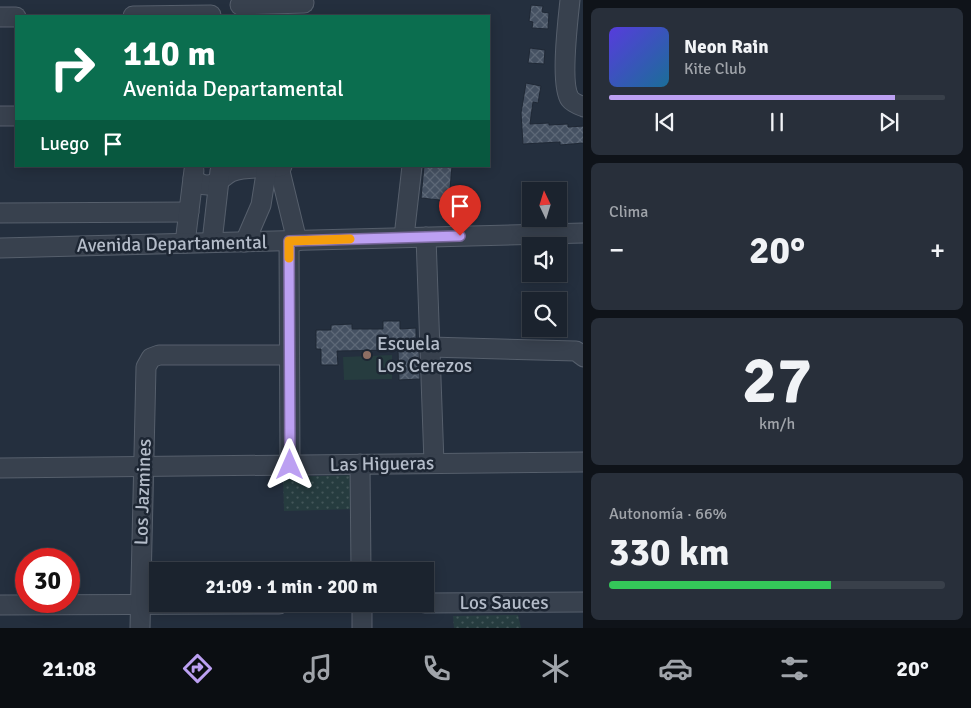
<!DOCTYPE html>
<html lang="es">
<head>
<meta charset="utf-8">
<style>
  :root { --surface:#1b232e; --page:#282f3a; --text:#f1f3f6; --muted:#a0a4aa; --line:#39404a; --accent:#bca0f2 }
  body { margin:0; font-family:Signika,sans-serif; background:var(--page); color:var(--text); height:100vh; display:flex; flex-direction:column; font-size:19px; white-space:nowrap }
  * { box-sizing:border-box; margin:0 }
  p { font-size:16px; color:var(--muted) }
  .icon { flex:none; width:28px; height:28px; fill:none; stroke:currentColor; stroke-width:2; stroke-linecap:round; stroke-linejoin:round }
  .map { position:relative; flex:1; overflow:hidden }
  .sheet { display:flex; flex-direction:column; gap:8px; padding:8px; background:#0f1319; width:388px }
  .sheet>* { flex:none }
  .hud { position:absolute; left:15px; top:15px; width:475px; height:152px; border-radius:0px; box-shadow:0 2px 12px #0003,0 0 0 1px var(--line); background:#0b6e4f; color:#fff; overflow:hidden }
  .needle { width:32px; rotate:356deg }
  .buttons { position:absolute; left:522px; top:182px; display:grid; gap:10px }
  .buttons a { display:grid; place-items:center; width:45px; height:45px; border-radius:0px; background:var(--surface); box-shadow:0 2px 12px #0003,0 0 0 1px var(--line); font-size:25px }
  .speed { position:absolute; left:15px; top:548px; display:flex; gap:10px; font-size:25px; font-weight:700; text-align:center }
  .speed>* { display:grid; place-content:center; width:65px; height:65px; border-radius:50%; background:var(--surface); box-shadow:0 2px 12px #0003,0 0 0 1px var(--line); line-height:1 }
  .speed .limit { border:8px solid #d22; background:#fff; color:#111 }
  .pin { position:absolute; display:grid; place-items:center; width:42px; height:42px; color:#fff; margin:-51px -21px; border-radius:50% 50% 50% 0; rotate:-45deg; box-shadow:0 0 5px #0007 }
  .pin .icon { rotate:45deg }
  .me { position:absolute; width:55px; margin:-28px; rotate:0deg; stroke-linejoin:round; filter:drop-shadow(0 0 4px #0008) }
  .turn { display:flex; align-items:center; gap:18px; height:105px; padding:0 25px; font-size:22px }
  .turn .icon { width:65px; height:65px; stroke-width:2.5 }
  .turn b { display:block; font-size:35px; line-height:42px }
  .then { display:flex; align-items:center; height:48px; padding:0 25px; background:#0003; gap:10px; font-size:19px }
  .big { font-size:38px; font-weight:700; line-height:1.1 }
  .sheet .tile { flex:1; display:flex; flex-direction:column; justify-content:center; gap:8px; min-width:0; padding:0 18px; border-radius:8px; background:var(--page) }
  .sheet .dial { align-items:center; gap:0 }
  .dial b { font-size:65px; line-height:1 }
  .song { display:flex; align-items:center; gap:15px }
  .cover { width:60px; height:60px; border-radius:8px; background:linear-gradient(135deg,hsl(250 70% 55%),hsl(200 70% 35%)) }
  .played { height:5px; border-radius:2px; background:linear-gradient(90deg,var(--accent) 85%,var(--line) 85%) }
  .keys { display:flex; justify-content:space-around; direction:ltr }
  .heat { display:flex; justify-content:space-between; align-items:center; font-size:28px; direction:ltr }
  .charge { height:8px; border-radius:4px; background:linear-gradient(90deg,#34c759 66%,var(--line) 0) }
  .trip { position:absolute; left:149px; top:562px; width:285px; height:50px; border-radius:0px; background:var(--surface); box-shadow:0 2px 12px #0003,0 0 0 1px var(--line); font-weight:700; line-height:50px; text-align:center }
  .dock { display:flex; height:80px; justify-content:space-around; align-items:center; background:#0b0e12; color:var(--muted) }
  .dock .icon { width:35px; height:35px }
  .dock .active { color:var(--accent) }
  .dock b { font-size:22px; color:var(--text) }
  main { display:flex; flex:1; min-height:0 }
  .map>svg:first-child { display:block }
  .grass { fill:url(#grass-dots) }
  .garden { fill:#263c3f }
  .building { fill:url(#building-cross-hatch); stroke:#1f2835 }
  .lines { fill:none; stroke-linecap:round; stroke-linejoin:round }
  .minor-casing { stroke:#565f6c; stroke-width:21 }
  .minor { stroke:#38414e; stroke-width:19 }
  .route-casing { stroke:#7a689d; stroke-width:12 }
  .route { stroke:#bca0f2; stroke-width:9 }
  .slow { stroke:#f59e0b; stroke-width:9 }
  .education-dot { fill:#8d6e63; stroke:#1d2633; stroke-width:2 }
  .labels { text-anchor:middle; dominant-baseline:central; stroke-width:5; stroke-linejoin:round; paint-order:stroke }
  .street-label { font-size:19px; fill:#b4bcc9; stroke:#1d2633 }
  .poi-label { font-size:19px; fill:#b4bcc9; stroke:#1d2633; text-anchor:start }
</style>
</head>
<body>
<main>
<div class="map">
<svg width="584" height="628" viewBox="0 0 584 628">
  <defs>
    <pattern id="grass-dots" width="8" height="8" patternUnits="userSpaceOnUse" patternTransform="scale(1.25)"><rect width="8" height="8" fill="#263c3f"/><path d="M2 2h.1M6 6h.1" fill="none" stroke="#435659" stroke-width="1.8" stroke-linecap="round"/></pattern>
    <pattern id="building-cross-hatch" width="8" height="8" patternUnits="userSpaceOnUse" patternTransform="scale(1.25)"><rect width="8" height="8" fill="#455162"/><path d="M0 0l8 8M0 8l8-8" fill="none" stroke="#5d6877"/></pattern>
  </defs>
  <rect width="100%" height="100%" fill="#242f3e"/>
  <g class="grass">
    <path d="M 357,475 L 357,509 L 284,511 L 283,477 Z"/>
    <path d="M 518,615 L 521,628 L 454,628 L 453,616 Z"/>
  </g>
  <path class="garden" d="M 392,355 L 392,379 L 344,380 L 343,357 Z"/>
  <g class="building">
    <path d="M 531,5 L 543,6 L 542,12 L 549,13 L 548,29 L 532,28 L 533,22 L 529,21 Z"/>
    <path d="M 530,48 L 545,50 L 544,64 L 528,63 Z"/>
    <path d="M 526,83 L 541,86 L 538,103 L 533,102 L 530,124 L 549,123 L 549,125 L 568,124 L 568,127 L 584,126 L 584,143 L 560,145 L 560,142 L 523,144 L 521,113 Z"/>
    <path d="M 424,166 L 452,166 L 449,201 L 421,198 Z"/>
    <path d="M 383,321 L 400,321 L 400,329 L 416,328 L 416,346 L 419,345 L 420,379 L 399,380 L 398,350 L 337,351 L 338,365 L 321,365 L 321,349 L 316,349 L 316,330 L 331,330 L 331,325 L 352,324 L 352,329 L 383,329 Z"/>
  </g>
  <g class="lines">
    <g class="minor-casing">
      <g id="minor">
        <path d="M 570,0 C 568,19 560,85 570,99 C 573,103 579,105 584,107"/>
        <path d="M 240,5 L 304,3"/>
        <path d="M 133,16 L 211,15"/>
        <path d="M 0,17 L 16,17"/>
        <path d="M 0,116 L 16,116"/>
        <path d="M 279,167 L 297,241"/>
        <path d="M 193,178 C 197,182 201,185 207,185 C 217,185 223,176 231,172 C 248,165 266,170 282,166"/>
        <path d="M 0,213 L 189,212"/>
        <path d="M 404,237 L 412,166"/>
        <path d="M 426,237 L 434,463"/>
        <path d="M 289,241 L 290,465"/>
        <path d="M 212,242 L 220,171"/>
        <path d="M 245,242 L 261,205 L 267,167"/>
        <path d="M 185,243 L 194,170"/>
        <path d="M 0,248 L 584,233"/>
        <path d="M 430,347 L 576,351 L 584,357"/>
        <path d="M 360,464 L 361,571"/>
        <path d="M 0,468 L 584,462"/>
        <path d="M 425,603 L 584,602"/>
        <path d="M 362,604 L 362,628"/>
        <path d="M 0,605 L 279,604"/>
        <path d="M 140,628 L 146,367 L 151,358 L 159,355 L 289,355"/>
      </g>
    </g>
    <use href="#minor" class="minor"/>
  </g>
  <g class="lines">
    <g class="route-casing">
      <path id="route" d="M 290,465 L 289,241 L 460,236"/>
    </g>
    <use href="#route" class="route"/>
    <path class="slow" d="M 289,258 L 289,241 L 350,239"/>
  </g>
  <circle class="education-dot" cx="367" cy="355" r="5"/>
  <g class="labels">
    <g class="street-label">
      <text transform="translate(172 244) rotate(-1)">Avenida Departamental</text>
      <text transform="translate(382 464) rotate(-1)">Las Higueras</text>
      <text transform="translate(143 492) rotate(-88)">Los Jazmines</text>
      <text x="504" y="603">Los Sauces</text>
    </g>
    <g class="poi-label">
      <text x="377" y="344">Escuela<tspan x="377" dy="22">Los Cerezos</tspan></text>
    </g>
  </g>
</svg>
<div class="buttons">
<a><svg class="needle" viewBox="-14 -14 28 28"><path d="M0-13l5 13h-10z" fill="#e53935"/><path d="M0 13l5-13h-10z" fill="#a0a4aa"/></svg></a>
<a><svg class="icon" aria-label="sound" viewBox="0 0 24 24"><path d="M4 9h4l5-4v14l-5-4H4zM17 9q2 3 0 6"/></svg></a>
<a><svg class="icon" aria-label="search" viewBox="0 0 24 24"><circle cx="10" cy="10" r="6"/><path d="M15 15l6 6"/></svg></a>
</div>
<div class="speed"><div class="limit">30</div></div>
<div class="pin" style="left:460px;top:236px;background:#d93025"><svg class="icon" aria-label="arrive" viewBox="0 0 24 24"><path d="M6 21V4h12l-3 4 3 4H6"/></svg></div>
<svg class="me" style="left:290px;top:465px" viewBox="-20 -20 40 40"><path d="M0-17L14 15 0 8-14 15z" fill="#bca0f2" stroke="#fff" stroke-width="4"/></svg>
<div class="trip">21:09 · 1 min · 200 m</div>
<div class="hud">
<div class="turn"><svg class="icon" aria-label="right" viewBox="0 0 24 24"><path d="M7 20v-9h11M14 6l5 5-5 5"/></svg><div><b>110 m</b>Avenida Departamental</div></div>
<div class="then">Luego<svg class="icon" aria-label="arrive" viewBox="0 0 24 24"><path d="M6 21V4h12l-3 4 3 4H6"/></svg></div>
</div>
</div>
<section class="sheet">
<div class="tile">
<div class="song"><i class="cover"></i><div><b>Neon Rain</b><p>Kite Club</p></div></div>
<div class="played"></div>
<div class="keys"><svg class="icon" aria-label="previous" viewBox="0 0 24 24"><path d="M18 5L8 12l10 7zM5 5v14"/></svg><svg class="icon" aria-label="pause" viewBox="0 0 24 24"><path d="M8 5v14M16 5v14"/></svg><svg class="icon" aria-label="next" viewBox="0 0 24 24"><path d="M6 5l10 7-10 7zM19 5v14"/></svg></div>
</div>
<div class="tile"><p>Clima</p>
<div class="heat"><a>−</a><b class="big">20°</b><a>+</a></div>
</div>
<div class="tile dial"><b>27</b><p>km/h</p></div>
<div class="tile"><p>Autonomía · 66%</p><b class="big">330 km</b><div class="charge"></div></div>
</section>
</main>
<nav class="dock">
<b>21:08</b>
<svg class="icon active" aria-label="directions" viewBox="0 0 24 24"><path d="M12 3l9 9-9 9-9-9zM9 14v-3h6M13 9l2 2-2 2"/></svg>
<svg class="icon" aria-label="music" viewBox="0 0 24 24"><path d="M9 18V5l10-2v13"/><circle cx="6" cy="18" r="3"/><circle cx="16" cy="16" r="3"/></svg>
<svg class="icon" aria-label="phone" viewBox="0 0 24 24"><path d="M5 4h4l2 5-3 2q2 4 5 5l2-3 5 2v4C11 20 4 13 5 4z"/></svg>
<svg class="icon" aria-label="climate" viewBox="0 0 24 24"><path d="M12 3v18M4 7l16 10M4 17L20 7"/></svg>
<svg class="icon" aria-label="car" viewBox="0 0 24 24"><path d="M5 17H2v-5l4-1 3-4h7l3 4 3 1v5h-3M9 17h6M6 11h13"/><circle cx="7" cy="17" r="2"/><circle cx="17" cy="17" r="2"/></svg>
<svg class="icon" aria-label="filters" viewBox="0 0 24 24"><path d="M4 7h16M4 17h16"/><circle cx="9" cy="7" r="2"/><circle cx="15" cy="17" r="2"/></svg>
<b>20°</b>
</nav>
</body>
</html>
